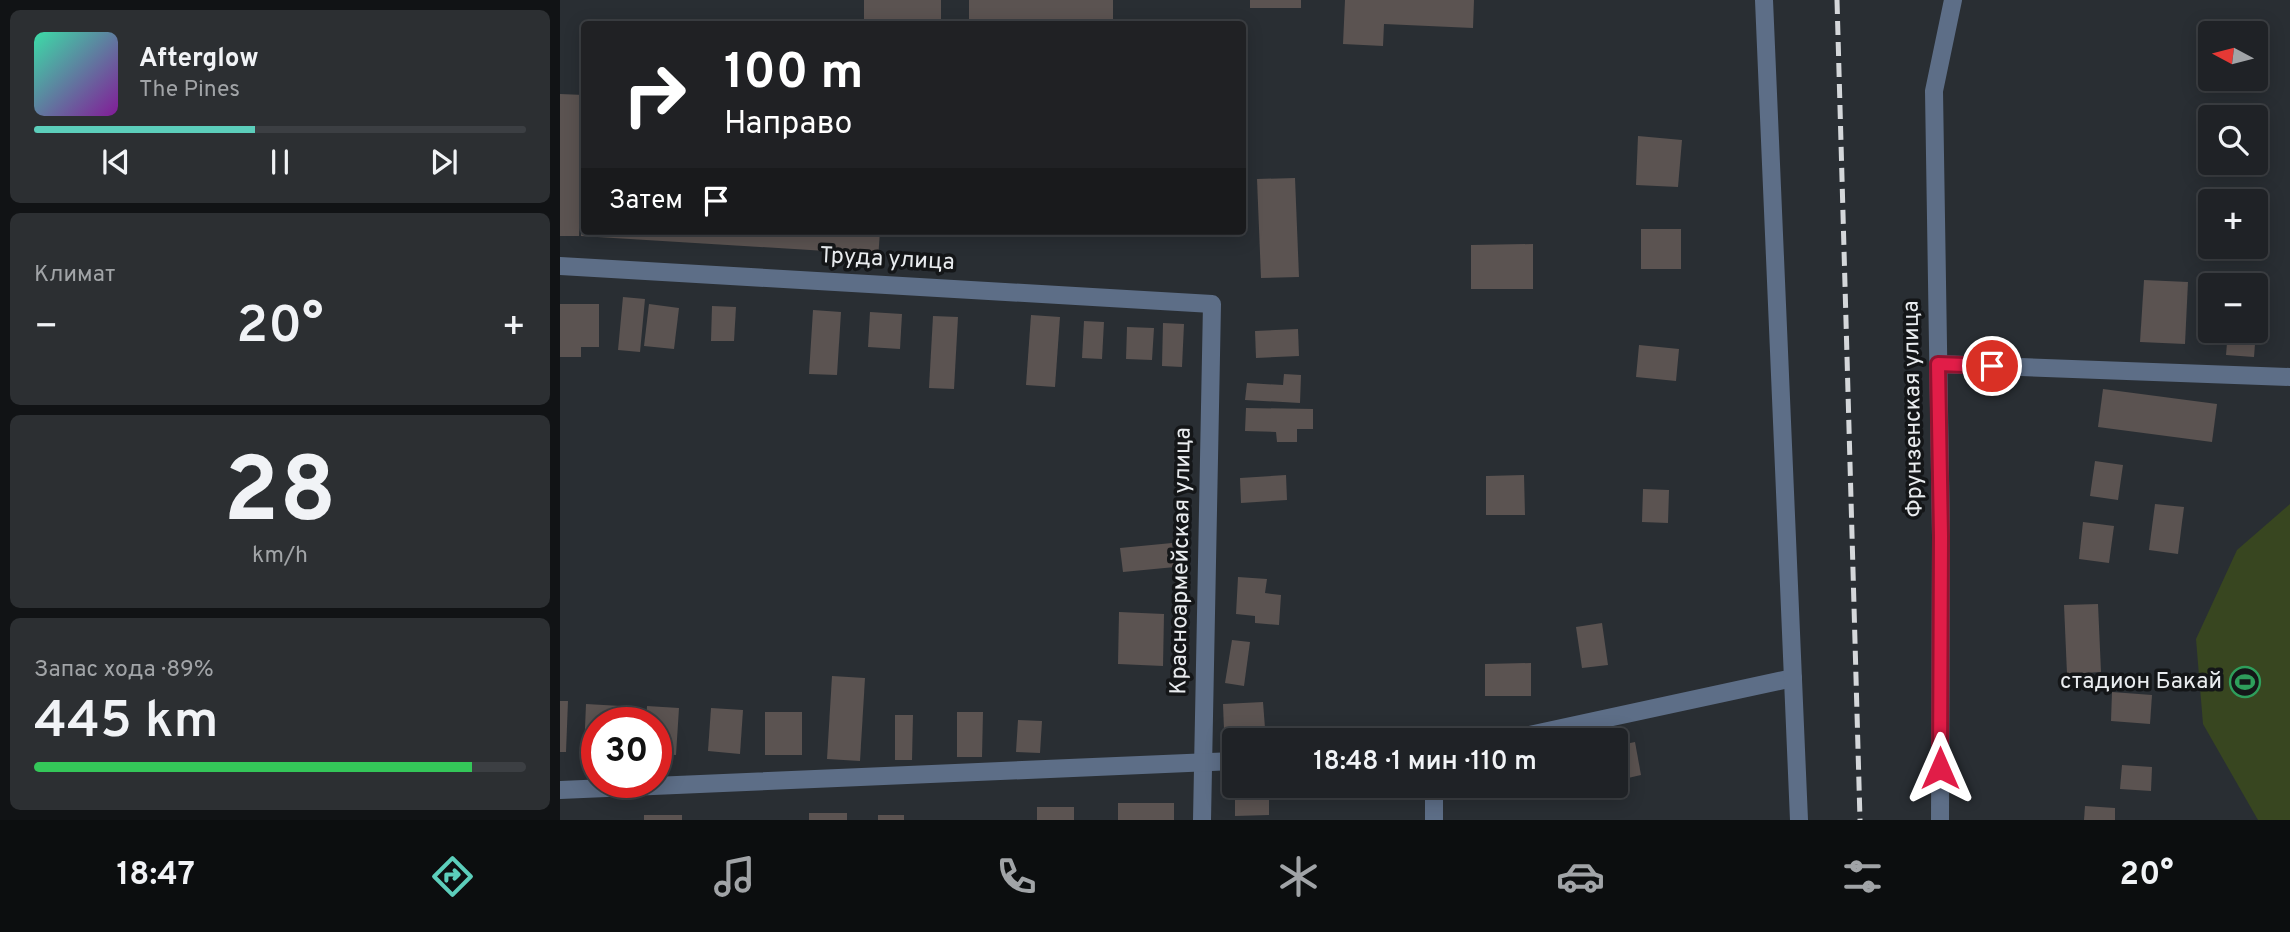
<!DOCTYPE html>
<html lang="ru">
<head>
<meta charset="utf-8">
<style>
  :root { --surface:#1f2226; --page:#2c2f32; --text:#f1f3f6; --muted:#a1a4a7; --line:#3c3f43; --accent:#5ccebb }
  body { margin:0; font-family:Overpass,sans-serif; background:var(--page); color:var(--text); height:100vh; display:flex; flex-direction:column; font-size:26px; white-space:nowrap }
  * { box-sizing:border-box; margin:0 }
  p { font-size:23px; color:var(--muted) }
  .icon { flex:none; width:38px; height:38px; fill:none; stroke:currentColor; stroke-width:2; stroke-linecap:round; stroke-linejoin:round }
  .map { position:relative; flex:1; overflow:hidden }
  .panel { display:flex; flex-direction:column; gap:10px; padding:10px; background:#111315; width:560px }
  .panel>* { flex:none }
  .top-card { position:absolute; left:21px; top:21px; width:665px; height:214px; border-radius:7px; box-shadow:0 4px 18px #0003,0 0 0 2px var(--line); background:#202124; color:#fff; overflow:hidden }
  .needle { width:46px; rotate:277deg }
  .controls { position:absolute; left:1638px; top:21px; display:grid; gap:14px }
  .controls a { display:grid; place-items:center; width:70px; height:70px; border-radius:7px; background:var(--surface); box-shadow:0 4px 18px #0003,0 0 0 2px var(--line); font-size:35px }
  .speed { position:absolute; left:21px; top:707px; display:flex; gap:14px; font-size:35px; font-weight:700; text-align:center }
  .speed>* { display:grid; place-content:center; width:91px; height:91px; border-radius:50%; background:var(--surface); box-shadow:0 4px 18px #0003,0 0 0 2px var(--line); line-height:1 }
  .speed .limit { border:10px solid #d22; background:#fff; color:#111 }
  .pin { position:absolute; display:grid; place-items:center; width:60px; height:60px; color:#fff; margin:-30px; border:4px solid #fff; border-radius:50%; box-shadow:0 2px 7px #0007 }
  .me { position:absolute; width:77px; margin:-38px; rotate:0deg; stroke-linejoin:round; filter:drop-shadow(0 0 5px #0008) }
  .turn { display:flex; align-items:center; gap:24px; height:147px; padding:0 28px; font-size:32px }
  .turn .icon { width:91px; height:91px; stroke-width:2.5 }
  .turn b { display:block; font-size:49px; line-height:60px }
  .then { display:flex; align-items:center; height:66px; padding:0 28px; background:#0003; gap:14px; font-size:26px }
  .big { font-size:52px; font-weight:600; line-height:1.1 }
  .panel .widget { flex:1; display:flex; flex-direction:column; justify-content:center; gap:10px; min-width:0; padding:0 24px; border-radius:10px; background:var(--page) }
  .panel .dial { align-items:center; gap:0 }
  .dial b { font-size:91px; line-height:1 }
  .song { display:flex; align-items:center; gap:21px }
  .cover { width:84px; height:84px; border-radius:10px; background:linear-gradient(135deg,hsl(160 70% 55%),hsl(290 70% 35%)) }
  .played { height:7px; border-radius:4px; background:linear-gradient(90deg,var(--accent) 45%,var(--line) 45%) }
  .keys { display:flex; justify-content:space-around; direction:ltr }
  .heat { display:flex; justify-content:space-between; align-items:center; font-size:38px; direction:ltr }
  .charge { height:10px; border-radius:5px; background:linear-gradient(90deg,#34c759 89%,var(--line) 0) }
  .trip { position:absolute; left:662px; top:728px; width:406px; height:70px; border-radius:7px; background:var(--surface); box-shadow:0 4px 18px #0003,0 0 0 2px var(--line); font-weight:600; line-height:70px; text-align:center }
  .dock { display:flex; height:112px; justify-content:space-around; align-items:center; background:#0c0e0f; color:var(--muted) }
  .dock .icon { width:49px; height:49px }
  .dock .active { color:var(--accent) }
  .dock b { font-size:32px; color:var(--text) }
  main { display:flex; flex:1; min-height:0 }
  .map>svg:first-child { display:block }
  .green { fill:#384620 }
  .building { fill:#5b5351 }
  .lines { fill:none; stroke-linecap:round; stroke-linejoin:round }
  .minor { stroke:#5d6e87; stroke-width:18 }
  .tertiary { stroke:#5d6e87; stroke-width:18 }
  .rail { stroke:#d4d7da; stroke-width:5; stroke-dasharray:14 7; stroke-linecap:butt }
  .route-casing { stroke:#92132f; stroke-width:18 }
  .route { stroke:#e11d48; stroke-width:12 }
  .labels { text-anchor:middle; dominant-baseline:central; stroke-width:7; stroke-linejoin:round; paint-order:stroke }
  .street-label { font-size:23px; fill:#e9ecef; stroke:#141618 }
  .poi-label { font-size:23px; fill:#e9ecef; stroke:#141618; text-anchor:end }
</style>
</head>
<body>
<main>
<section class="panel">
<div class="widget">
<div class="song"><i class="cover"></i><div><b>Afterglow</b><p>The Pines</p></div></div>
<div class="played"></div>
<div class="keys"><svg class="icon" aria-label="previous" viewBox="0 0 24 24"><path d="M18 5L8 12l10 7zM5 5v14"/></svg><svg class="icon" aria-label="pause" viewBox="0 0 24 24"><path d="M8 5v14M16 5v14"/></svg><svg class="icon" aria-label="next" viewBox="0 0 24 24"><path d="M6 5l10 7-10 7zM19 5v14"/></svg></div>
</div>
<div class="widget"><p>Климат</p>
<div class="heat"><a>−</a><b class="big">20°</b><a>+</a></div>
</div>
<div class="widget dial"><b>28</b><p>km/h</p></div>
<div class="widget"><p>Запас хода · 89%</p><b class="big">445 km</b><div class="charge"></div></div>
</section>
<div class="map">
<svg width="1730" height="820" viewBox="0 0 1730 820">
  <rect width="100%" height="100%" fill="#292e33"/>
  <path class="green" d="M 1730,504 L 1730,820 L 1698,820 L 1643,724 L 1636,639 L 1677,550 Z"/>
  <g class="building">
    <rect x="304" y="0" width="77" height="24"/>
    <path d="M 409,0 L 553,0 L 553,24 L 409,22 Z"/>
    <rect x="690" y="0" width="51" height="8"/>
    <path d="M 785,0 L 914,0 L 913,28 L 824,24 L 823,46 L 783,44 Z"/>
    <path d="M 0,94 L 24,95 L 19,236 L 0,236 Z"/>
    <path d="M 1078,136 L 1122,140 L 1118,187 L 1076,185 Z"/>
    <path d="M 735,178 L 739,277 L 701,278 L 697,179 Z"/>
    <path d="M 22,215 L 24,215 L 24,231 L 320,231 L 318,260 L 266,257 L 266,251 L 21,236 Z"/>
    <rect x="1081" y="229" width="40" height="40"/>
    <path d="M 973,244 L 973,289 L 911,289 L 911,245 Z"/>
    <path d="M 1584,280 L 1628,282 L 1625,344 L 1580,342 Z"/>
    <path d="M 63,297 L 85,299 L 80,352 L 58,350 Z"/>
    <path d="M 0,304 L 39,304 L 39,347 L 21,347 L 21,357 L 0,357 Z"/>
    <path d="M 89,304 L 119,308 L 114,349 L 84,346 Z"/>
    <path d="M 152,306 L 176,307 L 174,341 L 151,341 Z"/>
    <path d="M 253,310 L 281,312 L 277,375 L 249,374 Z"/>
    <path d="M 310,312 L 342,314 L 340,349 L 308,347 Z"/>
    <path d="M 471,315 L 500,317 L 495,387 L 466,385 Z"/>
    <path d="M 373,316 L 398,317 L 394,389 L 369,388 Z"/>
    <path d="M 524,321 L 544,322 L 542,359 L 522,358 Z"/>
    <path d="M 603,323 L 624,324 L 622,367 L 602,366 Z"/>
    <path d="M 567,327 L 594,328 L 592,360 L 566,359 Z"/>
    <path d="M 738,329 L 739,356 L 696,358 L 695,331 Z"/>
    <path d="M 1668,331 L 1696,331 L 1694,357 L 1666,355 Z"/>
    <path d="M 1079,345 L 1119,349 L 1116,381 L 1076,377 Z"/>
    <path d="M 724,374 L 741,375 L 740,403 L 685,400 L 687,383 L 723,385 Z"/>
    <path d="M 1543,389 L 1657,404 L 1652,442 L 1538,427 Z"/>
    <path d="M 686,408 L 753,409 L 753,429 L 737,429 L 737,442 L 717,442 L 716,432 L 685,431 Z"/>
    <path d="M 1535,461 L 1563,465 L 1558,500 L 1530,496 Z"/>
    <path d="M 726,475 L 727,500 L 681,503 L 680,478 Z"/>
    <path d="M 964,475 L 965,515 L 926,515 L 926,476 Z"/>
    <path d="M 1083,489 L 1109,490 L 1108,523 L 1082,522 Z"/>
    <path d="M 1595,504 L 1624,507 L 1618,554 L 1589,550 Z"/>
    <path d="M 1523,522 L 1554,526 L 1549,563 L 1519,559 Z"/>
    <path d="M 612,543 L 615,567 L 563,572 L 560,548 Z"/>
    <path d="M 678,577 L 707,579 L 705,593 L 721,595 L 719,625 L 695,623 L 695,616 L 676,614 Z"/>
    <path d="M 1538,604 L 1541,672 L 1507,674 L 1504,605 Z"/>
    <path d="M 559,612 L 604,614 L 603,666 L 558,664 Z"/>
    <path d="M 1042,623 L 1048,665 L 1022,668 L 1016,627 Z"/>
    <path d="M 672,640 L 690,642 L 684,686 L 665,683 Z"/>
    <path d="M 971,663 L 971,696 L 925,696 L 925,664 Z"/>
    <path d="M 272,676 L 305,678 L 300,761 L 267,759 Z"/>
    <path d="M 1552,692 L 1592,695 L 1590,724 L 1551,721 Z"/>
    <path d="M 0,701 L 8,701 L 6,752 L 0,752 Z"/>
    <path d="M 703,702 L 705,728 L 664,730 L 663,704 Z"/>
    <path d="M 26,704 L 61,706 L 61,723 L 37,723 L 37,752 L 24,751 Z"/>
    <path d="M 87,706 L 119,708 L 116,755 L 96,754 L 96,723 L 86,723 Z"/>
    <path d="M 151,708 L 183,710 L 180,754 L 148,751 Z"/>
    <rect x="205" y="712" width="37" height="43"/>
    <path d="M 397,712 L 423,712 L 422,757 L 397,757 Z"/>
    <path d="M 335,715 L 353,715 L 352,760 L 335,760 Z"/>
    <path d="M 458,720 L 482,721 L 480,753 L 456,752 Z"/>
    <path d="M 1075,742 L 1081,775 L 1055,781 L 1055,746 Z"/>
    <path d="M 1562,765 L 1592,767 L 1591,791 L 1560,789 Z"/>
    <path d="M 675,786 L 709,786 L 709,815 L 675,816 Z"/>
    <rect x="558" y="803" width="56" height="17"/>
    <path d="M 1525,806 L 1555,808 L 1555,820 L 1524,820 Z"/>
    <rect x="477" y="807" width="37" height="13"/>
    <rect x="249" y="813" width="38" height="7"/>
    <rect x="84" y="815" width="38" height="5"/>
    <rect x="318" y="815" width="26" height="5"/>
  </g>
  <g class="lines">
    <g class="minor">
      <path d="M 0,266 L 652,304 L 642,820"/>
      <path d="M 1378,364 L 1730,377"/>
      <path d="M 946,740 L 1233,678"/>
      <path d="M 0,790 L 674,761"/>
      <path d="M 874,820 L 874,786"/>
      <path d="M 1380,820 L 1381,536 L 1374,91 L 1393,0"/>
    </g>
    <path class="tertiary" d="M 1204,0 L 1239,820"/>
    <path class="rail" d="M 1277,0 L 1300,820"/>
  </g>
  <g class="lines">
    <g class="route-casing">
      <path id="route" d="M 1380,768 L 1381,536 L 1378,364 L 1432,366"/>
    </g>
    <use href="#route" class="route"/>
  </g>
  <defs>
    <g id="stadium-ring" transform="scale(1.575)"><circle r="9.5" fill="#141618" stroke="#2e9e5b" stroke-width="1.5"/><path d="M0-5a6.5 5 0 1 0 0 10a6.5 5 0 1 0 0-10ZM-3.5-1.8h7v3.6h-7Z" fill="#2e9e5b"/></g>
  </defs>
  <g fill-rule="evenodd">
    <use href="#stadium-ring" x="1685" y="682"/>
  </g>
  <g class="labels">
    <g class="street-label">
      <text transform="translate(327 260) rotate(3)">Труда улица</text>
      <text transform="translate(1354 409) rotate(-91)">Фрунзенская улица</text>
      <text transform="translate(622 561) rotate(-89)">Красноармейская улица</text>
    </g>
    <g class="poi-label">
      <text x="1662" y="682">стадион Бакай</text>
    </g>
  </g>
</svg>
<div class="controls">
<a><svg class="needle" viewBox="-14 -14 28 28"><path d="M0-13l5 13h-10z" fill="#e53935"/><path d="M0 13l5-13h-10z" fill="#a1a4a7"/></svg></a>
<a><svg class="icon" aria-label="search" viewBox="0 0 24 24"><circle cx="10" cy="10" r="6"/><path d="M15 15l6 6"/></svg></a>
<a>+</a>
<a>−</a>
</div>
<div class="speed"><div class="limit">30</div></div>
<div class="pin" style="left:1432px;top:366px;background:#d93025"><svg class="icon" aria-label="arrive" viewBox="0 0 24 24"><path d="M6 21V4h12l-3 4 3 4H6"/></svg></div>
<svg class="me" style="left:1380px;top:768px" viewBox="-20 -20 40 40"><path d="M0-17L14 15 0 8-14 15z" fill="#e11d48" stroke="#fff" stroke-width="4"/></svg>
<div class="trip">18:48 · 1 мин · 110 m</div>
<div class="top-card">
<div class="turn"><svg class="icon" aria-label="right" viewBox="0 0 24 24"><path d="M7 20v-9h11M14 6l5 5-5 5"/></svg><div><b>100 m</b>Направо</div></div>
<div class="then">Затем<svg class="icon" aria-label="arrive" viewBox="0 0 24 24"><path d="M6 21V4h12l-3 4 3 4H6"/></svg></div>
</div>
</div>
</main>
<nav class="dock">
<b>18:47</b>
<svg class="icon active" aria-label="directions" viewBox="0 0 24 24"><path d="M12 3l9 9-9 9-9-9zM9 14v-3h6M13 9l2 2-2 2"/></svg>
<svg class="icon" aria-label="music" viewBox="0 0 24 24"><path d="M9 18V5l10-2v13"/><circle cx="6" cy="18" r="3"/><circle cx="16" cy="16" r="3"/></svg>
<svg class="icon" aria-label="phone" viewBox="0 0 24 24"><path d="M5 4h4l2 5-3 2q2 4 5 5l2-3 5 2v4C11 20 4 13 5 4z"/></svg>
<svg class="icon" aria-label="climate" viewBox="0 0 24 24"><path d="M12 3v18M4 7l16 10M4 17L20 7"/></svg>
<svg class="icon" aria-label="car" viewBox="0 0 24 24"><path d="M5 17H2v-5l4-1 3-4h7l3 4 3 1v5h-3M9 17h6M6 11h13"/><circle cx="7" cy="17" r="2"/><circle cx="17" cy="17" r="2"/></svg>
<svg class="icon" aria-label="filters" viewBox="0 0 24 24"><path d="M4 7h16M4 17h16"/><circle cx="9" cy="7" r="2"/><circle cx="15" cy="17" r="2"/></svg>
<b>20°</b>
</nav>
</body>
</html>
